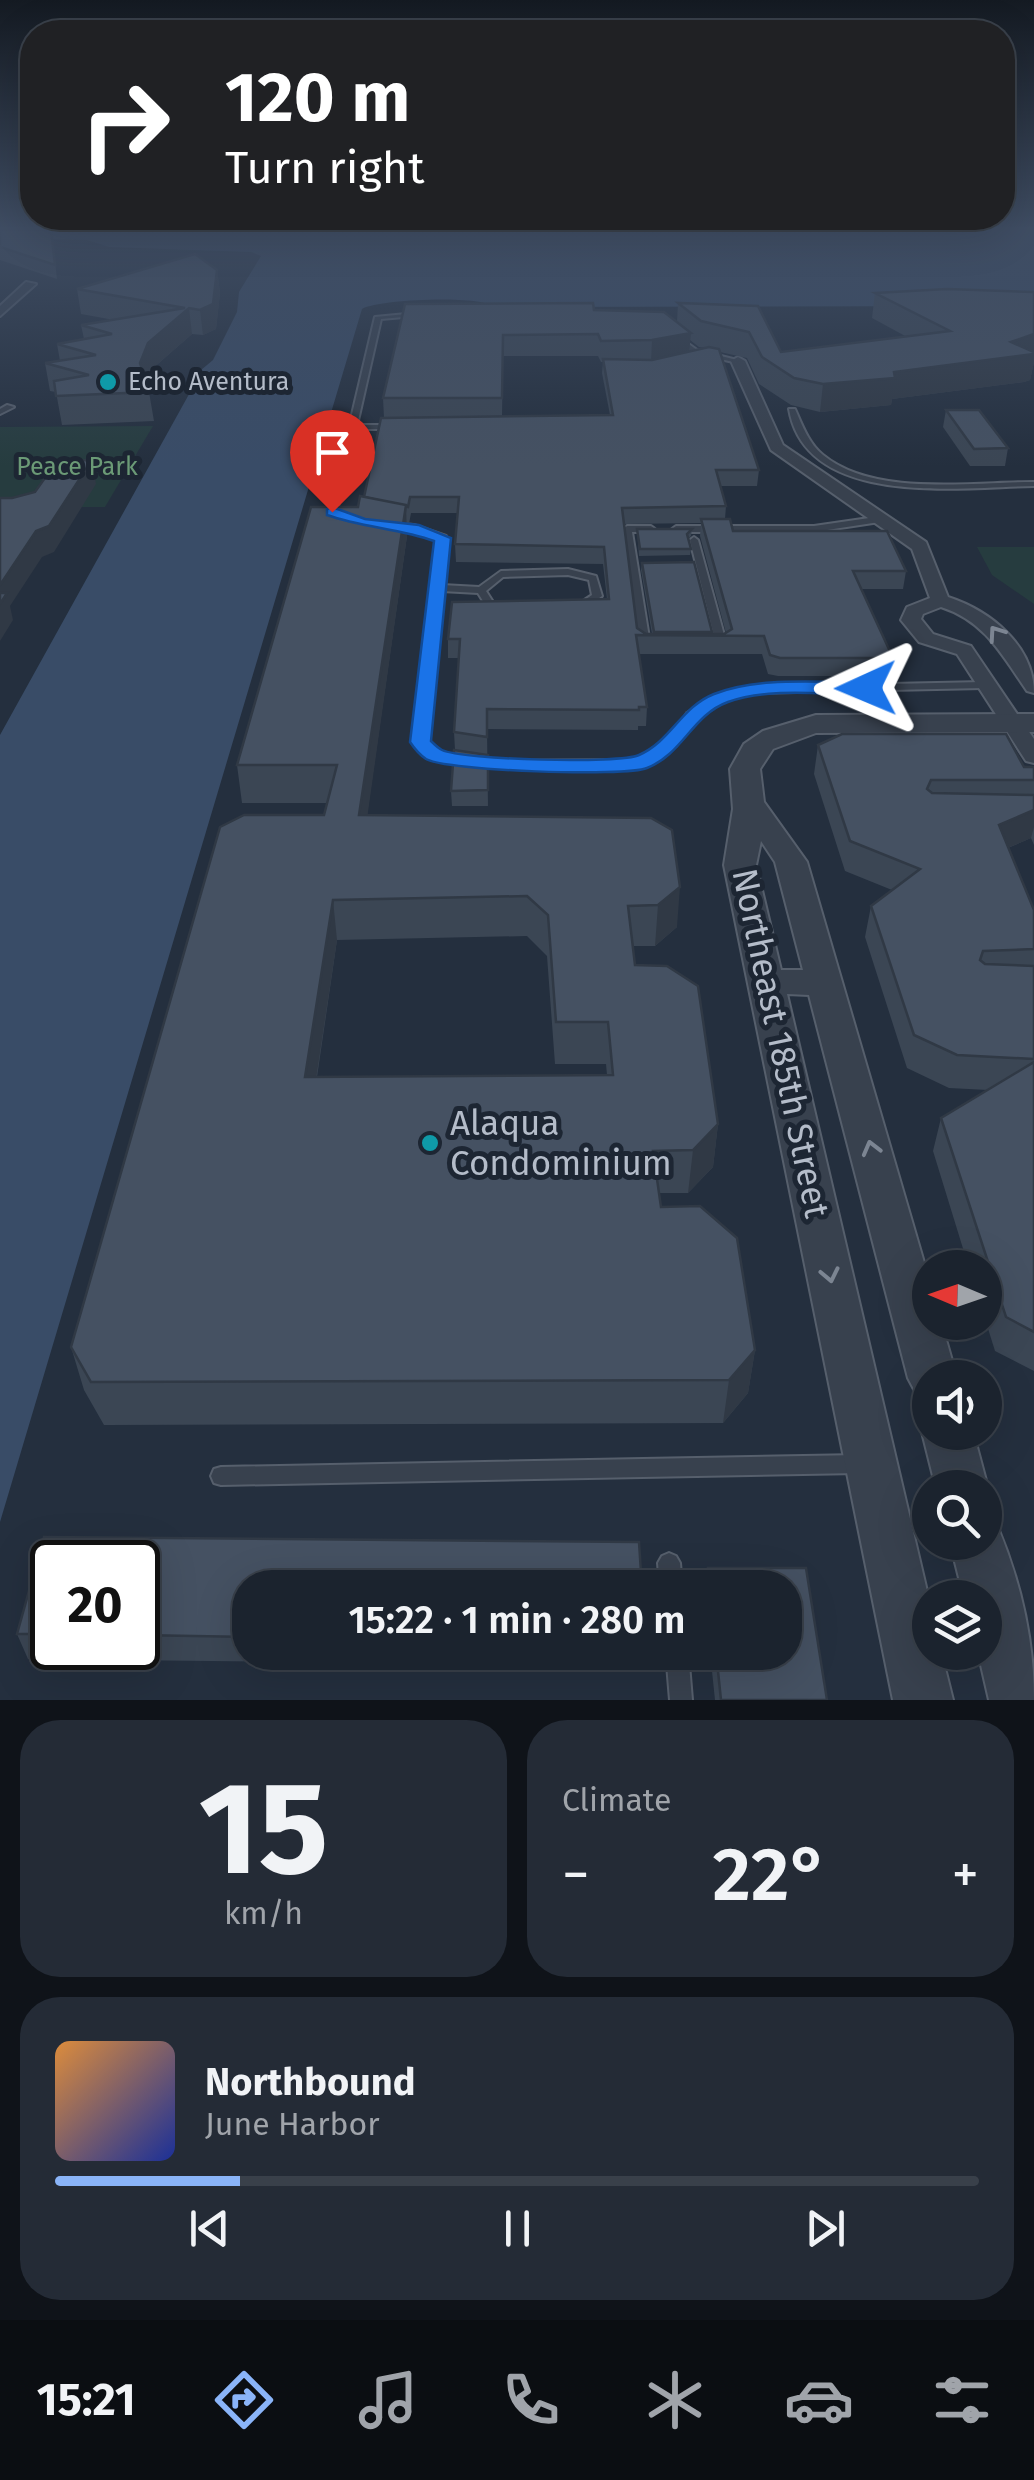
<!DOCTYPE html>
<html lang="en">
<head>
<meta charset="utf-8">
<style>
  :root { --surface:#1b232e; --page:#242b36; --text:#f1f3f6; --muted:#a0a4aa; --line:#39404a; --accent:#8ab4f8 }
  body { margin:0; font-family:"Fira Sans",sans-serif; background:var(--page); color:var(--text); height:100vh; display:flex; flex-direction:column; font-size:38px; white-space:nowrap }
  * { box-sizing:border-box; margin:0 }
  p { font-size:32px; color:var(--muted) }
  .icon { flex:none; width:55px; height:55px; fill:none; stroke:currentColor; stroke-width:2; stroke-linecap:round; stroke-linejoin:round }
  .map { position:relative; height:1700px; overflow:hidden }
  .sheet { display:flex; flex-direction:column; gap:20px; padding:20px; background:#0f1319; flex:1 }
  .sheet>* { flex:none }
  .hud { position:absolute; left:20px; top:20px; width:995px; height:210px; border-radius:40px; box-shadow:0 10px 40px #0002,0 0 0 2px var(--line); background:#202124; color:#fff; overflow:hidden }
  .needle { width:65px; rotate:272deg }
  .fabs { position:absolute; left:912px; top:1250px; display:grid; gap:20px }
  .fabs a { display:grid; place-items:center; width:90px; height:90px; border-radius:50%; background:var(--surface); box-shadow:0 10px 40px #0002,0 0 0 2px var(--line); font-size:50px }
  .speed { position:absolute; left:30px; top:1540px; display:flex; gap:20px; font-size:50px; font-weight:700; text-align:center }
  .speed>* { display:grid; place-content:center; width:130px; height:130px; border-radius:50%; background:var(--surface); box-shadow:0 10px 40px #0002,0 0 0 2px var(--line); line-height:1 }
  .speed .limit { border:5px solid #111; border-radius:15px; background:#fff; color:#111 }
  .pin { position:absolute; display:grid; place-items:center; width:85px; height:85px; color:#fff; margin:-102px -42px; border-radius:50% 50% 50% 0; rotate:-45deg; box-shadow:0 0 10px #0007 }
  .pin .icon { rotate:45deg }
  .me { position:absolute; width:110px; margin:-55px; rotate:269deg; stroke-linejoin:round; filter:drop-shadow(0 0 8px #0008) }
  .turn { display:flex; align-items:center; gap:35px; height:210px; padding:0 40px; font-size:45px }
  .turn .icon { width:130px; height:130px; stroke-width:2.5 }
  .turn b { display:block; font-size:70px; line-height:85px }
  .big { font-size:75px; font-weight:600; line-height:1.1 }
  .sheet .tile { flex:1; display:flex; flex-direction:column; justify-content:center; gap:15px; min-width:0; padding:0 35px; border-radius:40px; background:var(--page) }
  .sheet .dial { align-items:center; gap:0 }
  .dial b { font-size:130px; line-height:1 }
  .song { display:flex; align-items:center; gap:30px }
  .cover { width:120px; height:120px; border-radius:15px; background:linear-gradient(135deg,hsl(30 70% 55%),hsl(230 70% 35%)) }
  .played { height:10px; border-radius:5px; background:linear-gradient(90deg,var(--accent) 20%,var(--line) 20%) }
  .keys { display:flex; justify-content:space-around; direction:ltr }
  .heat { display:flex; justify-content:space-between; align-items:center; font-size:55px; direction:ltr }
  .sheet .tiles { flex:1; display:grid; gap:20px; grid-template-columns:1fr 1fr }
  .tile:last-child { grid-column:span 2 }
  .trip { position:absolute; left:232px; top:1570px; width:570px; height:100px; border-radius:40px; background:var(--surface); box-shadow:0 10px 40px #0002,0 0 0 2px var(--line); font-weight:600; line-height:100px; text-align:center }
  .tab-bar { display:flex; height:160px; justify-content:space-around; align-items:center; background:#0b0e12; color:var(--muted) }
  .tab-bar .icon { width:70px; height:70px }
  .tab-bar .current { color:var(--accent) }
  .tab-bar b { font-size:45px; color:var(--text) }
  .map>svg:first-child { display:block }
  .green { fill:#263c3f }
  .water { fill:#394c67 }
  .lines { fill:none; stroke-linecap:round; stroke-linejoin:round }
  .service-casing { stroke:#565f6c; stroke-width:4 }
  .minor-casing { stroke:#565f6c; stroke-width:4 }
  .tertiary-casing { stroke:#565f6c; stroke-width:4 }
  .service { fill:#38414e; fill-rule:evenodd }
  .minor { fill:#38414e; fill-rule:evenodd }
  .tertiary { fill:#38414e; fill-rule:evenodd }
  .wall { fill:#3b4654; fill-rule:evenodd }
  .shaded-wall { fill:#303945 }
  .building { fill:#455162; stroke:#303945; stroke-width:2.5; fill-rule:evenodd }
  .oneway { stroke:#7c8592 }
  .route { fill:#1a73e8; stroke:#114b97; stroke-width:2.5 }
  .culture-dot { fill:#0f9aa8; stroke:#1d2633; stroke-width:4 }
  .labels { text-anchor:middle; dominant-baseline:central; stroke-width:10; stroke-linejoin:round; paint-order:stroke }
  .far-poi-label { font-size:25px; fill:#b4bcc9; stroke:#1d2633; text-anchor:start }
  .far-park-label { font-size:25px; fill:#6b9a76; stroke:#1d2633 }
  .near-street-label { font-size:35px; fill:#b4bcc9; stroke:#1d2633 }
  .near-poi-label { font-size:35px; fill:#b4bcc9; stroke:#1d2633; text-anchor:start }
</style>
</head>
<body>
<div class="map">
<svg width="1034" height="1700" viewBox="0 0 1034 1700">
  <rect width="100%" height="100%" fill="#242f3e"/>
  <g class="green">
    <path d="M 153,426 L 105,507 L 0,507 L 0,427 Z"/>
    <path d="M 977,547 L 1034,547 L 1034,604 L 992,575 Z"/>
  </g>
  <path class="water" d="M 0,228 L 1034,228 L 1034,306 L 495,307 C 480,295 380,299 362,309 L 0,1522 L 0,735 L 193,387 L 195,375 L 213,360 L 237,312 L 239,292 L 261,256 L 251,252 L 109,247 L 87,240 L 0,238 Z"/>
  <g class="lines">
    <g class="service-casing">
      <g id="service">
        <path d="M 417,313 L 415,316 L 381,319 L 357,425 L 395,425 L 399,427 L 395,429 L 356,429 L 337,511 L 348,516 L 344,519 L 330,514 L 329,512 L 375,317 Z"/>
        <path d="M 675,337 L 679,337 L 697,350 L 741,361 L 738,363 L 693,353 L 675,339 Z"/>
        <path d="M 7,405 L 14,407 L 0,414 L 0,409 Z"/>
        <path d="M 789,409 L 795,409 C 802,425 809,444 823,455 C 874,497 972,482 1034,482 L 1034,486 C 961,487 806,509 789,409 Z"/>
        <path d="M 883,516 L 887,519 L 886,521 L 814,532 L 676,532 L 672,529 L 676,526 L 814,526 Z"/>
        <path d="M 392,523 L 414,525 L 446,536 L 442,585 L 479,587 L 501,571 L 568,569 L 596,576 L 602,596 L 583,609 L 577,609 L 577,605 L 592,595 L 589,580 L 568,575 L 503,577 L 486,591 L 495,605 L 505,609 L 500,612 L 488,609 L 478,593 L 442,591 L 426,741 L 438,752 L 482,761 L 638,760 L 668,742 L 687,713 L 717,696 L 756,687 L 983,682 L 988,685 L 983,688 L 756,693 L 725,700 L 695,717 L 676,746 L 640,766 L 482,767 L 430,757 L 414,742 L 438,539 L 413,530 L 389,528 L 388,526 Z"/>
        <path d="M 627,526 L 651,526 L 655,529 L 651,532 L 632,532 L 650,644 L 645,647 L 640,644 L 623,529 Z"/>
        <path d="M 694,537 L 698,540 L 727,646 L 726,648 L 718,649 L 713,646 L 716,643 L 690,540 Z"/>
        <path d="M 859,1455 L 866,1457 L 869,1464 L 866,1471 L 859,1473 L 221,1485 L 214,1483 L 211,1476 L 214,1469 L 221,1467 Z"/>
        <path d="M 669,1553 L 676,1556 L 680,1563 L 682,1588 L 660,1588 L 658,1563 L 662,1556 Z"/>
        <path d="M 666,1652 L 688,1652 L 692,1700 L 670,1700 Z"/>
      </g>
    </g>
    <g class="minor-casing">
      <g id="minor">
        <path d="M 26,282 L 36,284 L 0,316 L 0,306 Z"/>
        <path d="M 738,357 L 745,361 L 783,445 L 926,542 L 948,597 C 991,611 1034,646 1034,693 L 1027,691 C 1002,655 985,621 941,607 L 923,614 L 921,619 L 933,634 L 971,646 L 1034,739 L 1034,763 L 1026,761 L 957,654 L 919,642 L 901,620 L 907,607 L 930,598 L 912,549 L 771,450 L 731,361 Z"/>
      </g>
    </g>
    <g class="tertiary-casing">
      <g id="tertiary">
        <path d="M 1034,714 L 1034,732 L 816,733 L 773,749 L 760,769 L 764,802 L 807,862 L 930,1283 L 930,1322 L 941,1322 L 957,1378 L 930,1378 L 930,1399 L 916,1393 L 908,1378 L 809,995 L 787,994 L 930,1604 L 930,1652 L 941,1652 L 953,1700 L 893,1700 L 724,865 L 733,809 L 730,769 L 744,744 L 763,731 L 816,715 ZM 761,841 L 775,862 L 803,970 L 781,970 L 756,865 Z"/>
        <path d="M 929,1416 L 930,1432 L 973,1432 L 988,1488 L 985,1495 L 985,1488 L 936,1488 L 922,1432 Z"/>
        <path d="M 985,1519 L 996,1523 C 1020,1579 1034,1639 1034,1700 L 989,1700 L 978,1652 L 985,1652 L 985,1598 L 964,1598 L 950,1542 L 985,1542 Z"/>
      </g>
    </g>
    <use href="#service" class="service"/>
    <use href="#minor" class="minor"/>
    <use href="#tertiary" class="tertiary"/>
  </g>
  <g class="wall">
    <path d="M 0,230 L 53,243 L 57,279 L 0,260 Z"/>
    <path d="M 217,270 L 220,293 L 216,329 L 203,335 L 192,334 L 152,369 L 146,384 L 149,392 L 154,421 L 62,425 L 56,392 L 50,391 L 45,363 L 60,361 L 57,344 L 84,339 L 81,325 L 114,320 L 81,314 L 77,289 Z"/>
    <path d="M 1034,292 L 1034,362 L 1030,380 L 1024,382 L 892,399 L 891,405 L 820,412 L 791,405 L 759,384 L 747,358 L 720,352 L 759,470 L 757,486 L 721,486 L 726,506 L 725,519 L 733,531 L 906,571 L 903,589 L 861,589 L 893,658 L 890,676 L 778,676 L 768,674 L 762,654 L 639,654 L 647,707 L 646,726 L 638,726 L 638,730 L 487,729 L 488,806 L 452,806 L 451,791 L 455,750 L 454,732 L 459,658 L 448,658 L 448,639 L 607,599 L 603,564 L 456,562 L 455,544 L 458,513 L 411,513 L 409,524 L 407,523 L 407,536 L 367,815 L 651,818 L 677,927 L 655,946 L 633,946 L 635,965 L 718,1124 L 713,1167 L 688,1193 L 659,1193 L 661,1207 L 755,1350 L 748,1393 L 723,1423 L 104,1425 L 84,1390 L 71,1347 L 324,815 L 327,803 L 242,803 L 237,765 L 358,507 L 364,497 L 384,418 L 383,398 L 405,304 L 594,310 L 677,322 L 678,303 L 758,306 L 781,352 L 907,337 L 872,318 L 875,293 ZM 690,340 L 699,347 L 705,348 L 690,352 ZM 503,356 L 598,356 L 601,362 L 603,362 L 602,373 L 610,415 L 502,416 ZM 701,523 L 700,536 L 726,633 L 724,634 L 712,634 L 712,632 L 642,563 L 641,570 L 652,634 L 646,634 L 637,628 L 624,524 ZM 527,936 L 547,956 L 555,1064 L 606,1064 L 607,1075 L 317,1077 L 337,940 Z"/>
    <path d="M 946,410 L 1008,448 L 1005,466 L 970,466 L 943,427 Z"/>
    <path d="M 637,529 L 692,529 L 691,536 L 688,539 L 691,549 L 690,555 L 639,556 Z"/>
    <path d="M 818,745 L 1034,767 L 1034,845 L 1031,838 L 1008,848 L 1034,910 L 1034,1371 L 995,1351 L 985,1319 L 985,1268 L 969,1268 L 933,1151 L 941,1118 L 988,1090 L 949,1088 L 907,1068 L 865,937 L 871,906 L 892,890 L 845,871 L 814,774 Z"/>
    <path d="M 44,1537 L 639,1542 L 642,1588 L 250,1588 L 250,1652 L 645,1652 L 643,1666 L 28,1659 L 17,1634 ZM 52,1562 L 138,1562 L 138,1648 L 52,1648 Z"/>
    <path d="M 708,1568 L 806,1568 L 827,1700 L 715,1700 L 710,1652 L 785,1652 L 785,1588 L 705,1588 Z"/>
  </g>
  <g class="shaded-wall">
    <path d="M 217,270 L 220,293 L 216,329 L 203,335 L 200,310 Z"/>
    <path d="M 189,308 L 192,334 L 152,369 L 144,391 L 140,363 L 148,343 Z"/>
    <path d="M 691,333 L 689,355 L 651,362 L 652,340 Z"/>
    <path d="M 1034,334 L 1034,362 L 1030,380 L 1024,382 L 892,399 L 891,405 L 820,412 L 823,384 L 894,372 L 1011,342 Z"/>
    <path d="M 92,460 L 96,484 L 54,552 L 42,557 L 10,606 L 13,620 L 0,641 L 0,585 L 36,531 Z"/>
    <path d="M 406,505 L 407,536 L 362,854 L 359,815 Z"/>
    <path d="M 1034,810 L 1034,827 L 1031,838 L 991,855 L 999,825 Z"/>
    <path d="M 680,887 L 677,927 L 655,946 L 658,905 Z"/>
    <path d="M 333,900 L 337,940 L 310,1119 L 305,1077 Z"/>
    <path d="M 718,1124 L 713,1167 L 688,1193 L 693,1150 Z"/>
    <path d="M 755,1350 L 748,1393 L 723,1423 L 729,1380 Z"/>
  </g>
  <g class="building">
    <path d="M 0,230 L 51,230 L 55,265 L 0,247 Z"/>
    <path d="M 195,254 L 217,270 L 213,304 L 200,310 L 189,308 L 148,343 L 140,363 L 149,392 L 56,396 L 54,381 L 89,375 L 45,363 L 96,355 L 57,344 L 112,334 L 81,325 L 185,308 L 77,289 Z"/>
    <path d="M 947,289 L 1034,292 L 1034,334 L 1011,342 L 1034,352 L 1034,354 L 894,372 L 895,378 L 823,384 L 794,378 L 762,357 L 749,332 L 701,321 L 678,303 L 758,306 L 781,352 L 950,331 L 875,293 Z"/>
    <path d="M 593,303 L 594,310 L 664,312 L 691,333 L 652,340 L 601,341 L 598,334 L 503,335 L 502,398 L 383,398 L 405,304 Z"/>
    <path d="M 709,347 L 719,349 L 759,470 L 716,470 L 726,506 L 622,508 L 637,628 L 646,634 L 724,634 L 732,629 L 701,519 L 730,519 L 733,531 L 887,531 L 906,571 L 853,571 L 893,658 L 780,658 L 770,655 L 764,636 L 636,635 L 647,707 L 639,707 L 639,710 L 487,709 L 487,737 L 454,732 L 460,639 L 448,639 L 452,602 L 609,599 L 604,547 L 455,544 L 459,497 L 410,497 L 408,507 L 364,497 L 381,418 L 613,415 L 603,359 L 652,360 Z"/>
    <path d="M 946,410 L 979,410 L 1008,448 L 974,449 Z"/>
    <path d="M 92,460 L 49,526 L 36,531 L 0,585 L 0,498 L 12,498 L 35,492 L 57,461 Z"/>
    <path d="M 360,496 L 406,505 L 359,815 L 651,818 L 672,830 L 680,887 L 658,905 L 628,906 L 635,965 L 667,966 L 698,986 L 718,1124 L 693,1150 L 653,1151 L 661,1207 L 700,1206 L 737,1238 L 755,1350 L 729,1380 L 91,1382 L 71,1347 L 220,827 L 244,815 L 324,815 L 337,765 L 237,765 L 311,507 L 358,507 ZM 527,896 L 548,915 L 556,1022 L 608,1022 L 613,1075 L 305,1077 L 333,900 Z"/>
    <path d="M 637,529 L 692,529 L 687,534 L 691,549 L 640,549 Z"/>
    <path d="M 694,562 L 712,632 L 654,632 L 642,563 Z"/>
    <path d="M 0,593 L 7,593 L 0,604 Z"/>
    <path d="M 842,734 L 1006,734 L 1024,767 L 1034,767 L 1034,780 L 931,780 L 927,789 L 932,793 L 1034,795 L 1034,810 L 999,825 L 1034,910 L 1034,949 L 983,951 L 980,960 L 985,964 L 1034,966 L 1034,1059 L 957,1055 L 914,1035 L 871,906 L 920,869 L 850,841 L 818,745 Z"/>
    <path d="M 454,750 L 488,755 L 488,790 L 451,791 Z"/>
    <path d="M 1034,1062 L 1034,1332 L 1006,1317 L 941,1118 Z"/>
    <path d="M 44,1537 L 639,1542 L 642,1588 L 250,1588 L 250,1637 L 138,1635 L 138,1562 L 52,1562 L 52,1634 L 17,1634 Z"/>
    <path d="M 708,1568 L 806,1568 L 827,1700 L 721,1700 L 716,1652 L 785,1652 L 785,1588 L 710,1588 Z"/>
  </g>
  <defs><path id="oneway-chevron" d="M-2-3.5L2.5 0L-2 3.5" fill="none" stroke-width="1.6" stroke-linecap="round" stroke-linejoin="round" transform="scale(2.5)"/></defs>
  <g class="oneway">
    <use href="#oneway-chevron" transform="translate(996 633) rotate(-125)"/>
    <use href="#oneway-chevron" transform="translate(871 1148) rotate(-105)"/>
    <use href="#oneway-chevron" transform="translate(830 1275) rotate(78)"/>
  </g>
  <linearGradient id="sky" x2="0" y2="1"><stop stop-color="#141a22"/><stop offset="0.49" stop-color="#3f4d63"/><stop offset="1" stop-color="#3f4d63" stop-opacity="0"/></linearGradient>
  <rect width="1034" height="466" fill="url(#sky)"/>
  <path class="route" d="M 332,507 L 365,519 L 419,525 L 451,538 L 431,741 C 433,743 440,749 442,750 C 463,760 620,764 639,755 C 671,741 681,707 714,694 C 760,676 818,683 866,682 L 875,688 L 866,694 C 823,695 769,687 728,702 C 692,715 683,754 647,768 C 625,777 447,771 426,759 C 420,755 414,748 410,742 L 434,541 C 399,528 363,528 327,515 L 327,509 Z"/>
  <g class="culture-dot">
    <circle cx="108" cy="382" r="10"/>
    <circle cx="430" cy="1143" r="10"/>
  </g>
  <g class="labels">
    <g class="far-poi-label">
      <text x="128" y="382">Echo Aventura</text>
    </g>
    <g class="far-park-label">
      <text x="77" y="467">Peace Park</text>
    </g>
    <g class="near-street-label">
      <text transform="translate(781 1043) rotate(78)">Northeast 185th Street</text>
    </g>
    <g class="near-poi-label">
      <text x="450" y="1123">Alaqua<tspan x="450" dy="40">Condominium</tspan></text>
    </g>
  </g>
</svg>
<div class="fabs">
<a><svg class="needle" viewBox="-14 -14 28 28"><path d="M0-13l5 13h-10z" fill="#e53935"/><path d="M0 13l5-13h-10z" fill="#a0a4aa"/></svg></a>
<a><svg class="icon" aria-label="sound" viewBox="0 0 24 24"><path d="M4 9h4l5-4v14l-5-4H4zM17 9q2 3 0 6"/></svg></a>
<a><svg class="icon" aria-label="search" viewBox="0 0 24 24"><circle cx="10" cy="10" r="6"/><path d="M15 15l6 6"/></svg></a>
<a><svg class="icon" aria-label="layers" viewBox="0 0 24 24"><path d="M12 4l9 5-9 5-9-5zM3 14l9 5 9-5"/></svg></a>
</div>
<div class="speed"><div class="limit">20</div></div>
<div class="pin" style="left:332px;top:512px;background:#d93025"><svg class="icon" aria-label="arrive" viewBox="0 0 24 24"><path d="M6 21V4h12l-3 4 3 4H6"/></svg></div>
<svg class="me" style="left:866px;top:688px" viewBox="-20 -20 40 40"><path d="M0-17L14 15 0 8-14 15z" fill="#1a73e8" stroke="#fff" stroke-width="4"/></svg>
<div class="trip">15:22 · 1 min · 280 m</div>
<div class="hud">
<div class="turn"><svg class="icon" aria-label="right" viewBox="0 0 24 24"><path d="M7 20v-9h11M14 6l5 5-5 5"/></svg><div><b>120 m</b>Turn right</div></div>
</div>
</div>
<section class="sheet">
<div class="tiles">
<div class="tile dial"><b>15</b><p>km/h</p></div>
<div class="tile"><p>Climate</p>
<div class="heat"><a>−</a><b class="big">22°</b><a>+</a></div>
</div>
<div class="tile">
<div class="song"><i class="cover"></i><div><b>Northbound</b><p>June Harbor</p></div></div>
<div class="played"></div>
<div class="keys"><svg class="icon" aria-label="previous" viewBox="0 0 24 24"><path d="M18 5L8 12l10 7zM5 5v14"/></svg><svg class="icon" aria-label="pause" viewBox="0 0 24 24"><path d="M8 5v14M16 5v14"/></svg><svg class="icon" aria-label="next" viewBox="0 0 24 24"><path d="M6 5l10 7-10 7zM19 5v14"/></svg></div>
</div>
</div>
</section>
<nav class="tab-bar">
<b>15:21</b>
<svg class="icon current" aria-label="directions" viewBox="0 0 24 24"><path d="M12 3l9 9-9 9-9-9zM9 14v-3h6M13 9l2 2-2 2"/></svg>
<svg class="icon" aria-label="music" viewBox="0 0 24 24"><path d="M9 18V5l10-2v13"/><circle cx="6" cy="18" r="3"/><circle cx="16" cy="16" r="3"/></svg>
<svg class="icon" aria-label="phone" viewBox="0 0 24 24"><path d="M5 4h4l2 5-3 2q2 4 5 5l2-3 5 2v4C11 20 4 13 5 4z"/></svg>
<svg class="icon" aria-label="climate" viewBox="0 0 24 24"><path d="M12 3v18M4 7l16 10M4 17L20 7"/></svg>
<svg class="icon" aria-label="car" viewBox="0 0 24 24"><path d="M5 17H2v-5l4-1 3-4h7l3 4 3 1v5h-3M9 17h6M6 11h13"/><circle cx="7" cy="17" r="2"/><circle cx="17" cy="17" r="2"/></svg>
<svg class="icon" aria-label="filters" viewBox="0 0 24 24"><path d="M4 7h16M4 17h16"/><circle cx="9" cy="7" r="2"/><circle cx="15" cy="17" r="2"/></svg>
</nav>
</body>
</html>
